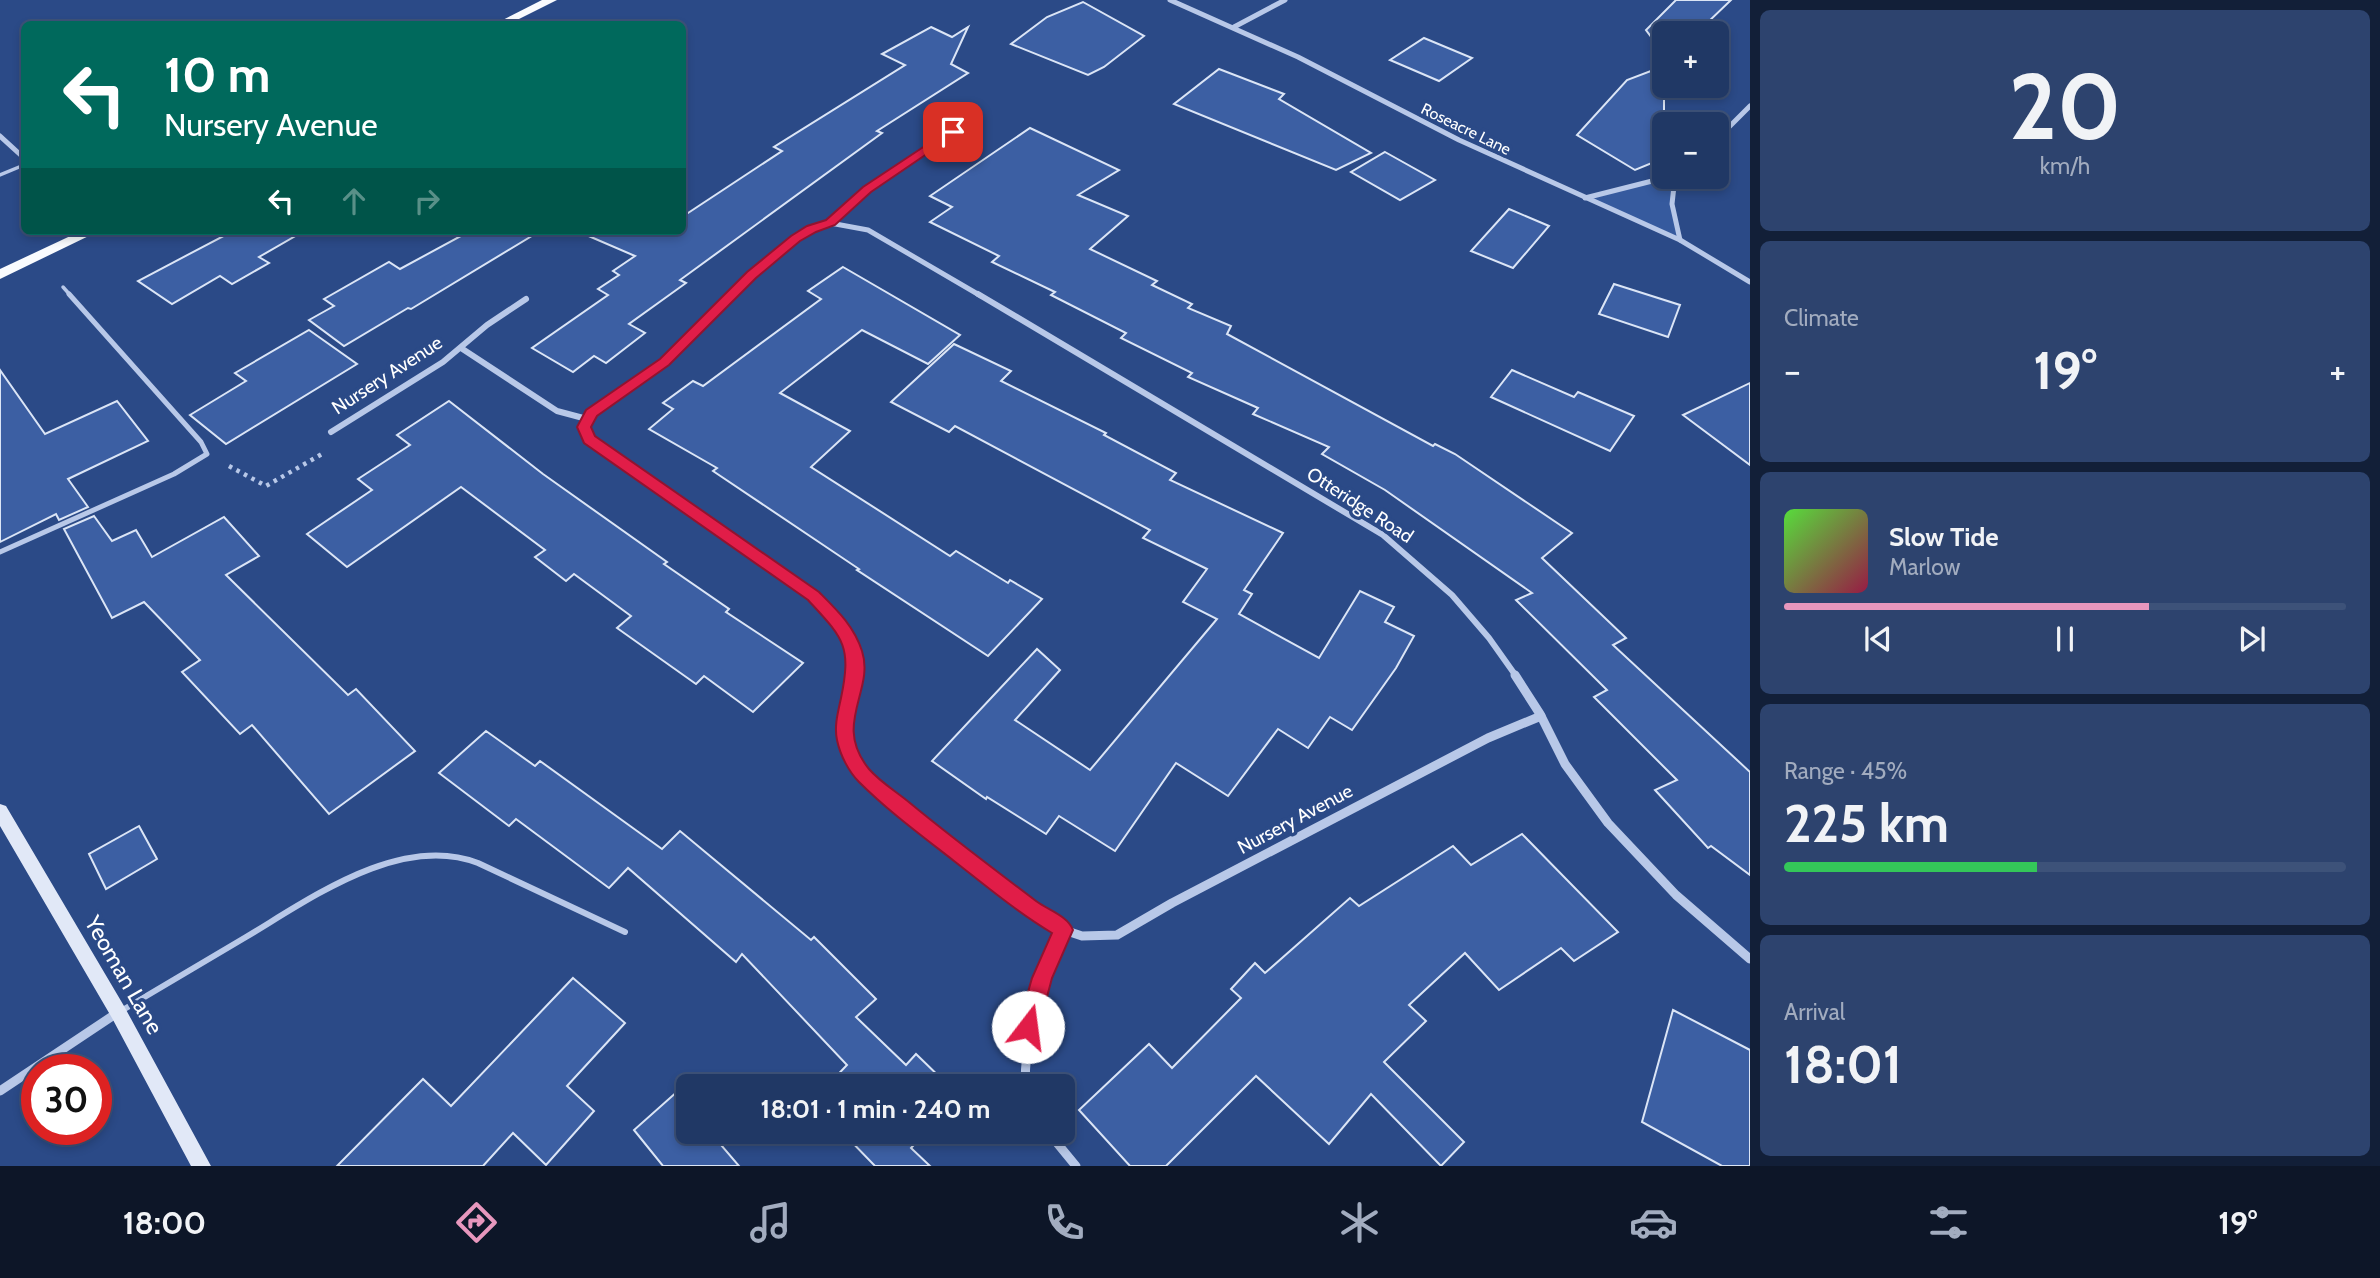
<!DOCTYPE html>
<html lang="en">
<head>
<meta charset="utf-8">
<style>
  :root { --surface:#203865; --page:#2d436e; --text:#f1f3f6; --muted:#a2acbf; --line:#3d5279; --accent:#e797bd }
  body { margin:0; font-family:Cabin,sans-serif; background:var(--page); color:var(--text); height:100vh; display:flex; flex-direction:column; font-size:26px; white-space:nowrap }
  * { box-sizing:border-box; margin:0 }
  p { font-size:23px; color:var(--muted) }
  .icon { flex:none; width:38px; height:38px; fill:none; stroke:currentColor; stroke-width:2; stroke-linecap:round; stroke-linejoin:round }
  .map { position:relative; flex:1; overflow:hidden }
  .sheet { display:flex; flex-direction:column; gap:10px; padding:10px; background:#121f38; width:630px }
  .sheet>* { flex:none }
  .top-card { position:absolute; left:21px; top:21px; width:665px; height:214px; border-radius:10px; box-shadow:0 4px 10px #0003,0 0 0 2px var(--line); background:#00695c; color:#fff; overflow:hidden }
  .controls { position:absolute; left:1652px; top:21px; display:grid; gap:14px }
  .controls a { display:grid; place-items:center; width:77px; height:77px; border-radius:10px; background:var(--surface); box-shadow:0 4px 10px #0003,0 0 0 2px var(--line); font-size:35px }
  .speed { position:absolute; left:21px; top:1054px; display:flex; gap:14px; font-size:35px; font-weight:700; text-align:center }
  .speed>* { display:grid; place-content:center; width:91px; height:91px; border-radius:50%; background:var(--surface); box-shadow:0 4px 10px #0003,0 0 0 2px var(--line); line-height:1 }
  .speed .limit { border:10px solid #d22; background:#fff; color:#111 }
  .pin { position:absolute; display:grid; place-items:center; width:60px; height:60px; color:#fff; margin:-30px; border-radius:14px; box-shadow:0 4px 10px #0006 }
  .me { position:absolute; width:77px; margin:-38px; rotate:15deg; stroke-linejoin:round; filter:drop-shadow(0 0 5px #0008) }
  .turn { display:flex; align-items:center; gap:24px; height:147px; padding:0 28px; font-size:32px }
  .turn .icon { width:91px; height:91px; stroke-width:2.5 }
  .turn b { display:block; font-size:49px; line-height:60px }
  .lanes { display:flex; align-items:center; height:66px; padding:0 28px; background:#0003; justify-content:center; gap:35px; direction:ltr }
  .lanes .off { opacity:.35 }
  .big { font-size:52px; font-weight:800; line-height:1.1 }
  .sheet .widget { flex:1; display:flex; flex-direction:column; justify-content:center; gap:10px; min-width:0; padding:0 24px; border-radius:10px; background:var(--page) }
  .sheet .dial { align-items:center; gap:0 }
  .dial b { font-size:91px; line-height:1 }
  .song { display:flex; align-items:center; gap:21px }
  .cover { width:84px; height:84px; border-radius:10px; background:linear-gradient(135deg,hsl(110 70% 55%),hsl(340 70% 35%)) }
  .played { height:7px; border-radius:4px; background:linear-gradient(90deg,var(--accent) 65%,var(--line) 65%) }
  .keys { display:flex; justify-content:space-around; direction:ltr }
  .heat { display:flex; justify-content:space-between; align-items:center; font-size:38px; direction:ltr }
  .charge { height:10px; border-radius:5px; background:linear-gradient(90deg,#34c759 45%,var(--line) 0) }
  .trip { position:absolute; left:676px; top:1074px; width:399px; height:70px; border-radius:10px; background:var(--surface); box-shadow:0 4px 10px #0003,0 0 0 2px var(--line); font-weight:800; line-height:70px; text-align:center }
  .menu { display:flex; height:112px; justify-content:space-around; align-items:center; background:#0d1628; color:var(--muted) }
  .menu .icon { width:49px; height:49px }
  .menu .on { color:var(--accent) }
  .menu b { font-size:32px; color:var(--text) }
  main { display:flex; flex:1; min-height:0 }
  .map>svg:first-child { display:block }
  .green { fill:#365a9e }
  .building { fill:#3c5fa3; stroke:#dbe5f6; stroke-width:2 }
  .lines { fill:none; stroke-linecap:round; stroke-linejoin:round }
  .path { stroke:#b8c8e8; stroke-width:4.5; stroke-dasharray:3.5 5; stroke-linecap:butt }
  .lane-far2 { stroke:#b8c8e8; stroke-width:3.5 }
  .lane-far1 { stroke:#b8c8e8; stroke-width:5 }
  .lane { stroke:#b8c8e8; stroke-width:6 }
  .street-far2 { stroke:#b8c8e8; stroke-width:5 }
  .street-far1 { stroke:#b8c8e8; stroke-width:6 }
  .street { stroke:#b8c8e8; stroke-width:9 }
  .secondary { fill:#e1e8f7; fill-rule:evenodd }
  .primary { fill:#f9fbfe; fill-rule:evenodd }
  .route { fill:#e11d48; stroke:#92132f; stroke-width:2 }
  .labels { text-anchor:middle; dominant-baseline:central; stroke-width:7; stroke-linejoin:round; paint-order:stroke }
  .far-street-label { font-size:16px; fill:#fff; stroke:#2b4a87 }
  .street-label { font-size:19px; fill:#fff; stroke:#2b4a87 }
  .near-street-label { font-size:23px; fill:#fff; stroke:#2b4a87 }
</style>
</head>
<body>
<main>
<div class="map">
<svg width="1750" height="1166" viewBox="0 0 1750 1166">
  <rect width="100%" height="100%" fill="#2b4a87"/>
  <path class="green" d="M 1668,177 L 1675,177 L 1672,204 L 1680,240 L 1584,198 Z"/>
  <g class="building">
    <path d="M 1676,0 L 1731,0 L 1707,23 L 1713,25 L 1708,29 L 1719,34 L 1717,35 L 1717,33 L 1664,33 L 1664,54 L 1646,30 Z"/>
    <path d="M 1083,2 L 1144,36 L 1104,67 L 1088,75 L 1011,44 L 1047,17 Z"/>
    <path d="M 931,27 L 952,37 L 968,27 L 951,64 L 968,73 L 877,131 L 882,133 L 680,280 L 686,283 L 629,324 L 645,333 L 606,363 L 594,356 L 573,372 L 532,348 L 608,295 L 598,289 L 619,275 L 613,271 L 635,256 L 577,231 L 682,231 L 682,217 L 782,151 L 774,147 L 905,65 L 882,54 Z"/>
    <path d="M 1424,38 L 1472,58 L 1439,81 L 1390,60 Z"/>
    <path d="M 1664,66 L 1664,158 L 1635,170 L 1577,135 L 1627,80 Z"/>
    <path d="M 1219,69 L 1284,94 L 1279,99 L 1371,153 L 1336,170 L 1174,104 Z"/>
    <path d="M 1030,128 L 1119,170 L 1078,195 L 1128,216 L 1090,249 L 1157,281 L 1152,285 L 1192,304 L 1188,308 L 1231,326 L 1227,334 L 1433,446 L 1435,444 L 1455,454 L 1572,533 L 1542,558 L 1626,638 L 1613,645 L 1750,772 L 1750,875 L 1711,846 L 1708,848 L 1655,790 L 1677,780 L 1594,697 L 1607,690 L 1516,600 L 1532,593 L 1385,490 L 1322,454 L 1329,447 L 1253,414 L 1258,408 L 1188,377 L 1192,373 L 1121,338 L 1126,333 L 1051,295 L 1055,292 L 992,262 L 999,256 L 930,222 L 952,207 L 930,196 Z"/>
    <path d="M 1385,152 L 1435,180 L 1400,200 L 1351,172 Z"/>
    <path d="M 1509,209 L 1549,226 L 1513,268 L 1471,251 Z"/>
    <path d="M 233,231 L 304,231 L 259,257 L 269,263 L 232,284 L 220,276 L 172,304 L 138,281 Z"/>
    <path d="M 470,231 L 540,231 L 411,309 L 408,308 L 344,346 L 309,320 L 334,306 L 324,299 L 389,262 L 400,269 Z"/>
    <path d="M 843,267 L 960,335 L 928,364 L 862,330 L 780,393 L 850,431 L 811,467 L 950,556 L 956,551 L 1008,583 L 1010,580 L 1042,599 L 988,656 L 857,570 L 859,569 L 713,471 L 717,468 L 649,429 L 673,409 L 663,403 L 693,381 L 703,386 L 821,299 L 808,291 Z"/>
    <path d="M 1614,284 L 1680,305 L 1668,337 L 1599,314 Z"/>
    <path d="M 309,330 L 357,364 L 226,444 L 190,415 L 246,381 L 235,373 Z"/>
    <path d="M 954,344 L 1011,371 L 1001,381 L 1106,433 L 1104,435 L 1176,473 L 1170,480 L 1283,533 L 1244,590 L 1252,594 L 1239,614 L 1319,658 L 1360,591 L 1394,607 L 1385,622 L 1414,636 L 1396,668 L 1352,730 L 1330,717 L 1308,748 L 1278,729 L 1228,796 L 1176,763 L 1115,851 L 1059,816 L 1046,834 L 987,797 L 986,799 L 932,761 L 1037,649 L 1060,670 L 1015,720 L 1090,770 L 1217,619 L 1183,602 L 1207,569 L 1143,538 L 1150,530 L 955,426 L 949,432 L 891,402 Z"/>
    <path d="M 0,370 L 45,434 L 117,401 L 148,441 L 68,479 L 88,507 L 59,520 L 56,514 L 0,542 Z"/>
    <path d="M 1512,370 L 1574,397 L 1578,392 L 1634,416 L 1610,451 L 1491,397 Z"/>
    <path d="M 1750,383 L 1750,465 L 1683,415 Z"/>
    <path d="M 449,401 L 543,474 L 667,562 L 664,564 L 729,609 L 726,612 L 803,663 L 753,712 L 704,676 L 696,684 L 617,628 L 631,616 L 574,574 L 566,581 L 535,557 L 545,550 L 461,487 L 347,567 L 307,534 L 372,490 L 358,479 L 410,445 L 397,435 Z"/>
    <path d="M 94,516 L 112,541 L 136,530 L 152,557 L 224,517 L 259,556 L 226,575 L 348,695 L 356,689 L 415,751 L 329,814 L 252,725 L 240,734 L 182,672 L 200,660 L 144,602 L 112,618 L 64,529 Z"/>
    <path d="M 486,731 L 535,766 L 540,761 L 662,849 L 680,831 L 811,940 L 814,937 L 876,999 L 856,1017 L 906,1065 L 916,1054 L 950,1087 L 826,1087 L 847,1065 L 742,954 L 736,962 L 628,868 L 609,888 L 516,819 L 509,826 L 439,773 Z"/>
    <path d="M 139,826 L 157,859 L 106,889 L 89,854 Z"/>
    <path d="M 1522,834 L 1618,932 L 1574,961 L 1561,948 L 1499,990 L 1465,953 L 1409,1005 L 1426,1021 L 1384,1062 L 1464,1142 L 1441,1166 L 1371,1094 L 1329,1144 L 1256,1076 L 1166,1166 L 1130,1166 L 1079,1110 L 1149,1044 L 1172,1068 L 1241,998 L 1231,989 L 1255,963 L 1265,973 L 1350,898 L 1359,906 L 1453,846 L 1471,865 Z"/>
    <path d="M 573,978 L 625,1023 L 567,1086 L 594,1111 L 546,1165 L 513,1133 L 483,1166 L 337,1166 L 423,1079 L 451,1106 Z"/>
    <path d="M 1673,1010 L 1750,1050 L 1750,1166 L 1722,1166 L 1642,1122 Z"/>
    <path d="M 688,1082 L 688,1132 L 710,1132 L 739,1166 L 663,1166 L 634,1130 Z"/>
    <path d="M 842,1132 L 926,1132 L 911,1148 L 930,1166 L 875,1166 Z"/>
  </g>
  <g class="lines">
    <path class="path" d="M 229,466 L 266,486 L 322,454"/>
    <g class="lane-far2">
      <path d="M 0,175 L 24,165"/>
      <path d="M 63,287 L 71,296"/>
    </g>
    <path class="lane-far1" d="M 0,552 L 174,474 L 207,454 L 201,442 L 69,294"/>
    <path class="lane" d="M 121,1011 C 163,986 204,962 246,937 C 310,899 400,833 478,863 L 625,932"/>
    <g class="street-far2">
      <path d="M 1170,0 L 1298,57 L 1459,140 L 1680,240 L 1750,282"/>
      <path d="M 1234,27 L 1285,0"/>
      <path d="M 0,136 L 24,158"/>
      <path d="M 1717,139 L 1750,106"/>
      <path d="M 1675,177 L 1672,204 L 1680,240"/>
      <path d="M 1585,198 L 1668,177"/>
      <path d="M 830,223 L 868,230 L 981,296"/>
      <path d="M 730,296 L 751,275 L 796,239 L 811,229 L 830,223 L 867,189 L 975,118"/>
    </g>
    <g class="street-far1">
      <path d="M 978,294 L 1383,535 L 1452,595 L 1489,638 L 1516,676"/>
      <path d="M 461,348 L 557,411 L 587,419 L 584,427 L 589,439 L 746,548 L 831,612 L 852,641 L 855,653 L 854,676"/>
      <path d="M 587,419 L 600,406 L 665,362 L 732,294"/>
      <path d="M 331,432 L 443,362 L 487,325 L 526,299"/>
    </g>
    <g class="street">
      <path d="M 854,675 L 844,721 L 852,757 L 864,775 L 928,830 L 1035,912 L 1064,930 L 1082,936 L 1117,935 L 1172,903 L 1488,738 L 1541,716"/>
      <path d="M 1515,675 L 1540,714 L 1565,764 L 1608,823 L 1676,895 L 1750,959"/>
      <path d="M 1025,1087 C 1025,1030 1041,982 1064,930"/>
      <path d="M 0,1091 L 117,1013"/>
      <path d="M 1048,1132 L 1076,1166"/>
    </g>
    <path class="secondary" d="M 0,804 L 6,806 L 124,1006 L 211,1166 L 191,1166 L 112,1018 L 0,826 Z"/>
    <g class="primary">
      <path d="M 542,0 L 557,0 L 509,24 L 495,24 Z"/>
      <path d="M 81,231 L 99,231 L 0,279 L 0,269 Z"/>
    </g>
  </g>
  <path class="route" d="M 949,130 L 959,132 L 871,192 L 835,225 L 816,232 L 800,241 L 756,278 L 669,365 L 597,416 L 591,427 L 595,436 L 819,592 C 837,610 854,626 862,651 C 875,691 832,724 869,769 C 880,782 897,792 910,803 C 951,837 994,869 1036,901 C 1048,910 1068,916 1073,930 L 1052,978 L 1039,1027 L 1036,1034 L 1028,1037 L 1021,1034 L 1018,1027 L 1032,978 L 1052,933 C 1017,912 986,886 954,861 C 922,836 888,811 859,782 C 849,772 840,755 837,740 C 834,726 838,712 841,698 C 852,645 843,638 808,600 L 584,443 L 577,427 L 586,410 L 660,359 L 747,272 L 791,236 L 807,226 L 826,220 L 863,187 Z"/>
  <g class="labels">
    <g class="far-street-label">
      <text transform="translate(1466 129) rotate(26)">Roseacre Lane</text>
    </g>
    <g class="street-label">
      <text transform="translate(387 375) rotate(-33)">Nursery Avenue</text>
      <text transform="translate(1360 505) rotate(33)">Otteridge Road</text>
      <text transform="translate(1295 819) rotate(-28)">Nursery Avenue</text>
    </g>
    <g class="near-street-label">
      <text transform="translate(124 975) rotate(60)">Yeoman Lane</text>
    </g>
  </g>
</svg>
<div class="controls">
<a>+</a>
<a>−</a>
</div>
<div class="speed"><div class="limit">30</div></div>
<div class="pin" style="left:953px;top:132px;background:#d93025"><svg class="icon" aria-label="arrive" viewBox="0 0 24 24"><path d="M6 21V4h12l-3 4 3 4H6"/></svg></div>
<svg class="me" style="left:1028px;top:1027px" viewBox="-20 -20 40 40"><circle r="19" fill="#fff"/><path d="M0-13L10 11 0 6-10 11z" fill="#e11d48"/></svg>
<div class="trip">18:01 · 1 min · 240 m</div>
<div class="top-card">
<div class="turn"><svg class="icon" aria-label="left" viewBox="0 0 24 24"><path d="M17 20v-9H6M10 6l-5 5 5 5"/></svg><div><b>10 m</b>Nursery Avenue</div></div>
<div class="lanes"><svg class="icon" aria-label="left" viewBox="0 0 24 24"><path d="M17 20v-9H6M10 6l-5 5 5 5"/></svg><svg class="icon off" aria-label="ahead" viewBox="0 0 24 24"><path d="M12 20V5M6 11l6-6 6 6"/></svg><svg class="icon off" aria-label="right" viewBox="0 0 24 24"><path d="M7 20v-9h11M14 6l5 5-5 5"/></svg></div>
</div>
</div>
<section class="sheet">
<div class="widget dial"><b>20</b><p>km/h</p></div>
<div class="widget"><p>Climate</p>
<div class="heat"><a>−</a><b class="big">19°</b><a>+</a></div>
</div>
<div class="widget">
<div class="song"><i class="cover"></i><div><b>Slow Tide</b><p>Marlow</p></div></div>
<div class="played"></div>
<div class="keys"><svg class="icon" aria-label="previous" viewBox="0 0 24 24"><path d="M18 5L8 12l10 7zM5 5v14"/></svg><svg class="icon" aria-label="pause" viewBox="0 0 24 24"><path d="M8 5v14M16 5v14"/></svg><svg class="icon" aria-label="next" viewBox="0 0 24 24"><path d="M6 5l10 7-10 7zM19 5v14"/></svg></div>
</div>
<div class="widget"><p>Range · 45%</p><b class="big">225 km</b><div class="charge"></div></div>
<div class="widget"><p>Arrival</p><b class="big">18:01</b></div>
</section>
</main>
<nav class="menu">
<b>18:00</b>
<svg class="icon on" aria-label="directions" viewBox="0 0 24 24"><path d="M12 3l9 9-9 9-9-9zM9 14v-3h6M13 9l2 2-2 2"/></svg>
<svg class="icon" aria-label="music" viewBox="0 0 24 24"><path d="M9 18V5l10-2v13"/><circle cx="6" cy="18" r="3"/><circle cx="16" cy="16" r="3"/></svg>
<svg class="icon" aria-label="phone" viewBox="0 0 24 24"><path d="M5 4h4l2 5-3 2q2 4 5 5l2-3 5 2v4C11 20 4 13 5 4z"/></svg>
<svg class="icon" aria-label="climate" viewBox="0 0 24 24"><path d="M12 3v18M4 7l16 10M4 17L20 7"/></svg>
<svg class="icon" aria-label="car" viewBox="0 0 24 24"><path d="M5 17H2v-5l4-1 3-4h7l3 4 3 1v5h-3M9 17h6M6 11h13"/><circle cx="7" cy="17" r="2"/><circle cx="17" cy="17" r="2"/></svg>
<svg class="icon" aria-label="filters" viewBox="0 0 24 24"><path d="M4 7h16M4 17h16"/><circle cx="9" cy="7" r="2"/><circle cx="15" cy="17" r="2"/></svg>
<b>19°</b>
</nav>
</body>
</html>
